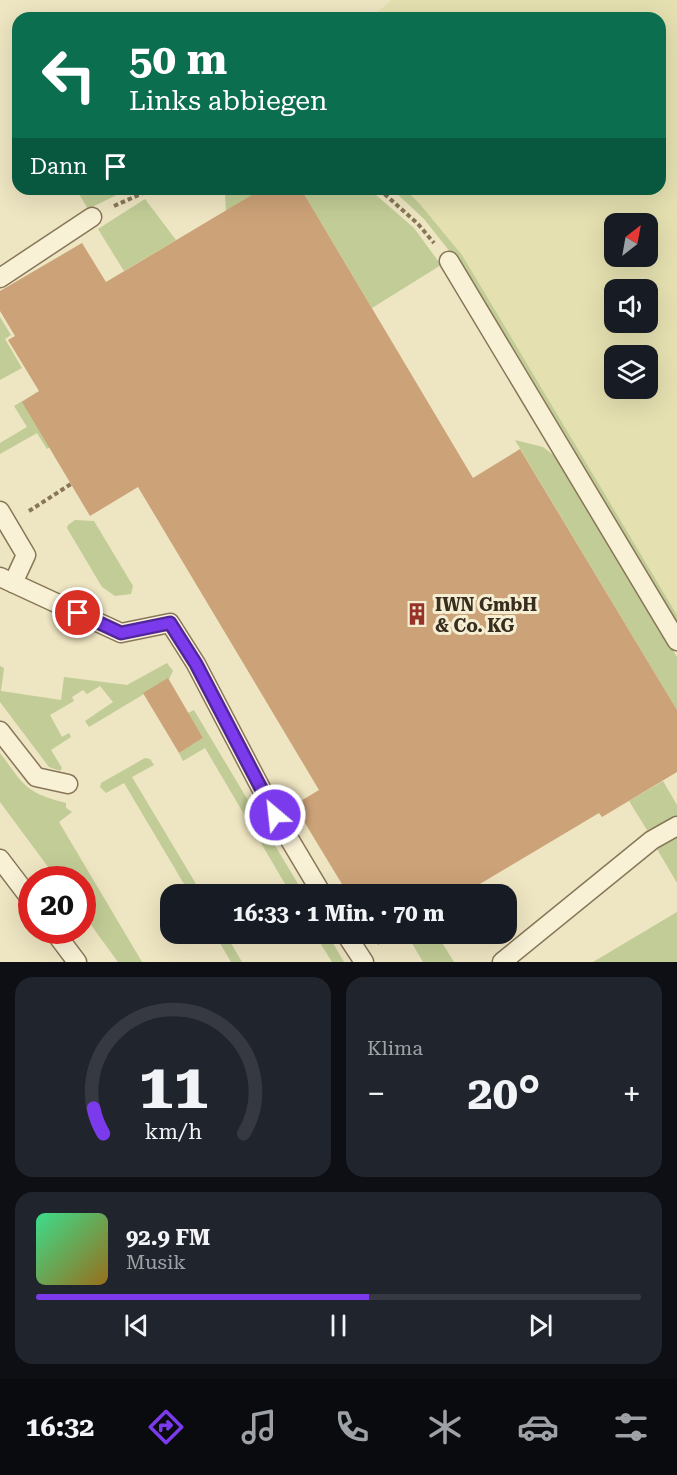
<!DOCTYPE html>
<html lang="de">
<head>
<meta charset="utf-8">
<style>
  :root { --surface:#171b24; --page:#20242c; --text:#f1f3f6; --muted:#9ea1a6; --line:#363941; --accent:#7c3aed }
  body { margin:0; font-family:"Roboto Serif",serif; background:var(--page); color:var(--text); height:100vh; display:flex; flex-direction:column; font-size:22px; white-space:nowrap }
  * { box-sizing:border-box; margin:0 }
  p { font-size:20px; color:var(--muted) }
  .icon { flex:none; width:33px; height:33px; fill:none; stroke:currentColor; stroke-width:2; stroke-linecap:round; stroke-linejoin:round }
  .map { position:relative; height:962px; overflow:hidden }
  .side { display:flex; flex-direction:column; gap:15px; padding:15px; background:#0d0f14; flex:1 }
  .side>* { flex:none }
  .banner { position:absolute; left:12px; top:12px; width:654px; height:183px; border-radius:18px; box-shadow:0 6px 24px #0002; background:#0b6e4f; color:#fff; overflow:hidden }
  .needle { width:39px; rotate:31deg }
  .tools { position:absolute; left:604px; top:213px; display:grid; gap:12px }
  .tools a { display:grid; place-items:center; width:54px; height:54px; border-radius:12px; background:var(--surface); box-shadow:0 6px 24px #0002; font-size:30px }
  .speed { position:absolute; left:18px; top:866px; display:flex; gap:12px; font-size:30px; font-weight:700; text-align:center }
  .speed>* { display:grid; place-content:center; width:78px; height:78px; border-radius:50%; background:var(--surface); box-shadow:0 6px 24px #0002; line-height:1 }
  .speed .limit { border:9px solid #d22; background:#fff; color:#111 }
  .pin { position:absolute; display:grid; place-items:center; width:51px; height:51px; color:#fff; margin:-26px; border:3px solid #fff; border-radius:50%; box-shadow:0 2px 6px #0007 }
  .me { position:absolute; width:66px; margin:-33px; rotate:332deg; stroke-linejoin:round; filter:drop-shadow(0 0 4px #0008) }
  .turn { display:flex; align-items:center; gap:21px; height:126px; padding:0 18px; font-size:27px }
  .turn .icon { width:78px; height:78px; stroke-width:2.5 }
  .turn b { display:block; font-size:42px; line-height:51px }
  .then { display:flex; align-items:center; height:57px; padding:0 18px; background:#0003; gap:12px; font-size:22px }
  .big { font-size:45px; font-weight:700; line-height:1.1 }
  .side .widget { flex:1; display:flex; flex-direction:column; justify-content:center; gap:9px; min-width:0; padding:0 21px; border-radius:18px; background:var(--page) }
  .side .dial { align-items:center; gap:0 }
  .dial svg { height:156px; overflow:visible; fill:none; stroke:var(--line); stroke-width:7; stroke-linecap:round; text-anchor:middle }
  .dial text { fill:var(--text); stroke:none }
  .song { display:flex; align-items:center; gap:18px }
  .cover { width:72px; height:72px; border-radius:9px; background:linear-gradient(135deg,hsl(150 70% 55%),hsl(40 70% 35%)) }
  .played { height:6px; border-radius:3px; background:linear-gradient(90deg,var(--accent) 55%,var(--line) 55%) }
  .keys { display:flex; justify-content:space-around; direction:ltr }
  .heat { display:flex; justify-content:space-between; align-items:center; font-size:33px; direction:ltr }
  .side .tiles { flex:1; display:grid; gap:15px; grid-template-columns:1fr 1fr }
  .widget:last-child { grid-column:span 2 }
  .trip { position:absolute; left:160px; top:884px; width:357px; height:60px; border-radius:18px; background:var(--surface); box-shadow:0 6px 24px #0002; font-weight:700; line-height:60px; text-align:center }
  .dock { display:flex; height:96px; justify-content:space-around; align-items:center; background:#090b0e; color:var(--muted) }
  .dock .icon { width:42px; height:42px }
  .dock .active { color:var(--accent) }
  .dock b { font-size:27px; color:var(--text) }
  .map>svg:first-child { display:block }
  .farmland { fill:#e4e0b0; fill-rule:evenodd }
  .green { fill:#c1cc96 }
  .building { fill:#cca278 }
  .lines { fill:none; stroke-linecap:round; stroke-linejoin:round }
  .service-casing { stroke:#887659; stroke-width:21 }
  .path { stroke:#887659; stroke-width:4; stroke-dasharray:4.5 3; stroke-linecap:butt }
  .service { stroke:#f9f1d6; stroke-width:18 }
  .route-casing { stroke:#51269a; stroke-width:15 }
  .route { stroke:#7c3aed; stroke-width:10 }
  .labels { text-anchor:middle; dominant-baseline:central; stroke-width:6; stroke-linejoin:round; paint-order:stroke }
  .poi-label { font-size:18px; font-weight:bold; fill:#382d1e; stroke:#f5eed2; text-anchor:start }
</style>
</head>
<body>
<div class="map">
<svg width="677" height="962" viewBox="0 0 677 962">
  <rect width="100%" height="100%" fill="#eee5c2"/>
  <path class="farmland" d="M 391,0 L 677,0 L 677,615 L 462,255 L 419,203 L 405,189 L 660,189 L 660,18 L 371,18 ZM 615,224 L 648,224 L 648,256 L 615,256 ZM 615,290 L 648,290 L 648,322 L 615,322 ZM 615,356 L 648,356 L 648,388 L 615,388 Z"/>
  <g class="green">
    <path d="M 76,189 L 129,189 L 88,209 Z"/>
    <path d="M 227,189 L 262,189 L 226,211 L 225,194 Z"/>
    <path d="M 301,189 L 369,189 L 414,228 L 441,265 L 372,308 Z"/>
    <path d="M 392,189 L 405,189 L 419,203 L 462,255 L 677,615 L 677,628 L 455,258 L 424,219 Z"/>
    <path d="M 145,199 L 176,240 L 124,271 L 98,229 Z"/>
    <path d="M 0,317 L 11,335 L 5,339 L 22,368 L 0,380 Z"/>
    <path d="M 36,393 L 55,422 L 71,434 L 47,449 L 37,433 L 0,454 L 0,443 L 27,427 L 14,406 Z"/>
    <path d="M 515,440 L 543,447 L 556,457 L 677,657 L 677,710 Z"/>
    <path d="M 75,520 L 94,521 L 133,586 L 131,594 L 115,596 L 102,587 L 67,528 L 68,525 Z"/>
    <path d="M 167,663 L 173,671 L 169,679 L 89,727 L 85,721 L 113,702 L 100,686 L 87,694 L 83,690 L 72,697 L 74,701 L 50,715 L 62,737 L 69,733 L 71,737 L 51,750 L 62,768 L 60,771 L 49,767 L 0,702 L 0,666 L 4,668 L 1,691 L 61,700 L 64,677 L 127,685 Z"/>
    <path d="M 194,710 L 304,894 L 291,894 L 205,748 L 183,761 L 179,753 L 203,738 L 188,713 Z"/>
    <path d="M 0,753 C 25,786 24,792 66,803 L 66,808 L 72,812 L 59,822 L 142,962 L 118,962 L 83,914 L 82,879 L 57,879 L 0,802 Z"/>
    <path d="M 145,758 L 150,759 L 154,765 L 132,777 L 202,894 L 190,894 L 124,783 L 106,793 L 100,787 L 101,783 Z"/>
    <path d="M 663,781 L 677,805 L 677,818 L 647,830 L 629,801 Z"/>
    <path d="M 677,837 L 677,883 L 657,849 Z"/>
    <path d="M 677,912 L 677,962 L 593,962 Z"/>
    <path d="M 214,933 L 225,933 L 242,962 L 231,962 Z"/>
    <path d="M 314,933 L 327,933 L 344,962 L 332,962 Z"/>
    <path d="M 406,933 L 436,933 L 454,962 L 423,962 Z"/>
  </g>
  <g class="building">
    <path d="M 262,189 L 301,189 L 473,478 L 520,449 L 677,710 L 677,772 L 602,817 L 599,813 L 463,894 L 348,894 L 294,805 L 319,790 L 138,487 L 90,516 L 22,402 L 39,391 L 8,340 L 15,336 L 0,311 L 0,291 L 82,243 L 106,282 Z"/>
    <path d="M 168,678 L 203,738 L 179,753 L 143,693 Z"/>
    <path d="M 371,933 L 397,933 L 378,945 Z"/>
  </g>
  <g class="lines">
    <g class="service-casing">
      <g id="service">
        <path d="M 449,261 L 677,641"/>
        <path d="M 0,278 L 92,217"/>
        <path d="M 0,511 L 26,555 L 13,583"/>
        <path d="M 0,577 L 121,633 L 170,623 L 196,664 L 275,815 L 322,894"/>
        <path d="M 0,731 L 36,777 L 68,784"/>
        <path d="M 0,859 L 32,901"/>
        <path d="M 53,930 L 77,962"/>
        <path d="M 345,933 L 364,962"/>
        <path d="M 502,962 L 652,840 L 677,826"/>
      </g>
    </g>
    <g class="path">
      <path d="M 379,189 L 418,224 L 434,243"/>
      <path d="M 114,206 L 152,189"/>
      <path d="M 29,511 L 71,484"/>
    </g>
    <use href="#service" class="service"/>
  </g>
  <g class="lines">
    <g class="route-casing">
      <path id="route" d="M 78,613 L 121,633 L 170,623 L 196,664 L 275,815"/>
    </g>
    <use href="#route" class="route"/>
  </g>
  <defs>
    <g id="building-bare" transform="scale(1.8)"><path d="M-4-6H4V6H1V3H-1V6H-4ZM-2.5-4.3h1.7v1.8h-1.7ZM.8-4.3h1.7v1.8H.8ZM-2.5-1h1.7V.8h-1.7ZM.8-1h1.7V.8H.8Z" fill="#973229" stroke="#f5eed2" stroke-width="2.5" paint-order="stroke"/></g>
  </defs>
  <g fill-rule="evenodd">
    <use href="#building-bare" x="417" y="614"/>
  </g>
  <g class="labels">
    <g class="poi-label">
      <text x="435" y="604">IWN GmbH<tspan x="435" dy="21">&amp; Co. KG</tspan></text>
    </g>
  </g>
</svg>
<div class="tools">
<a><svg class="needle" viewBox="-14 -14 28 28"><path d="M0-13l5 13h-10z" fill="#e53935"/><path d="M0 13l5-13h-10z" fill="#9ea1a6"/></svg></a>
<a><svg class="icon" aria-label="sound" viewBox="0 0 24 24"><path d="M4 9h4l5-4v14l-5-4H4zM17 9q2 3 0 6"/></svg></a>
<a><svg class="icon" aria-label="layers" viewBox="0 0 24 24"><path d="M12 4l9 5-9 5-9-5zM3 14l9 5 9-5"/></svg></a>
</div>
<div class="speed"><div class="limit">20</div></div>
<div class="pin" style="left:78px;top:613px;background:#d93025"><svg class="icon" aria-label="arrive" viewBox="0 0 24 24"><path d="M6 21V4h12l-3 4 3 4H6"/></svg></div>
<svg class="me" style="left:275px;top:815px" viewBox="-20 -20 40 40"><circle r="17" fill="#7c3aed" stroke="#fff" stroke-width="3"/><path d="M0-11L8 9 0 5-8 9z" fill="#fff"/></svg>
<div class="trip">16:33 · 1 Min. · 70 m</div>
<div class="banner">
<div class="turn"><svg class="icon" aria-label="left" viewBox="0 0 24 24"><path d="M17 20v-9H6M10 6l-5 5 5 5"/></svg><div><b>50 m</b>Links abbiegen</div></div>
<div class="then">Dann<svg class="icon" aria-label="arrive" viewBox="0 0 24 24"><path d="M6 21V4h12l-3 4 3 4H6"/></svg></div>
</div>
</div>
<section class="side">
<div class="tiles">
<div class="widget dial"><svg viewBox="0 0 100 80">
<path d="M14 69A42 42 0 1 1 86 69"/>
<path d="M14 69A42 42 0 0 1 9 56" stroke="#7c3aed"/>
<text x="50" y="56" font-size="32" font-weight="700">11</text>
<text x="50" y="72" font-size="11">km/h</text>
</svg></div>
<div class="widget"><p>Klima</p>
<div class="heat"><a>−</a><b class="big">20°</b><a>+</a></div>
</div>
<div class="widget">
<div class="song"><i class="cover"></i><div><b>92.9 FM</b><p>Musik</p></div></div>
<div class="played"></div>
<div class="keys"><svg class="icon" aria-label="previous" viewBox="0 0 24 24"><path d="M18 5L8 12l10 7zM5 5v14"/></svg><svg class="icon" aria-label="pause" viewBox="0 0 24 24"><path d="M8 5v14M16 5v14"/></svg><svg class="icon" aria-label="next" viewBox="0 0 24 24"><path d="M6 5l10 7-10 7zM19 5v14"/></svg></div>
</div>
</div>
</section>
<nav class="dock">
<b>16:32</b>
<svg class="icon active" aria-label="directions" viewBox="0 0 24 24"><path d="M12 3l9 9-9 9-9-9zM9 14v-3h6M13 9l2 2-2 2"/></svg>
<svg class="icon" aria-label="music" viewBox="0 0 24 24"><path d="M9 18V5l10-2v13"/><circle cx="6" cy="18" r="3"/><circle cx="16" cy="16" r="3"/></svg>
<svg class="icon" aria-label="phone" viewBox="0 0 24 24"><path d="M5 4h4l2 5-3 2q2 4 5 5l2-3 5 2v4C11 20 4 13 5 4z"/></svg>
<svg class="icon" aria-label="climate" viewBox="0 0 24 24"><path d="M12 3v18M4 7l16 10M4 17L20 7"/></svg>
<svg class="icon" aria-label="car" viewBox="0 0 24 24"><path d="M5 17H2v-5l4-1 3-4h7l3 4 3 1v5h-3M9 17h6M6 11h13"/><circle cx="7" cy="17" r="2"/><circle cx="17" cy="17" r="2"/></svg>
<svg class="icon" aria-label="filters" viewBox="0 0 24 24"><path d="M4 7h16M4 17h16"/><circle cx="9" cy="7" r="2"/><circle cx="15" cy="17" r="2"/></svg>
</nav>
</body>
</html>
